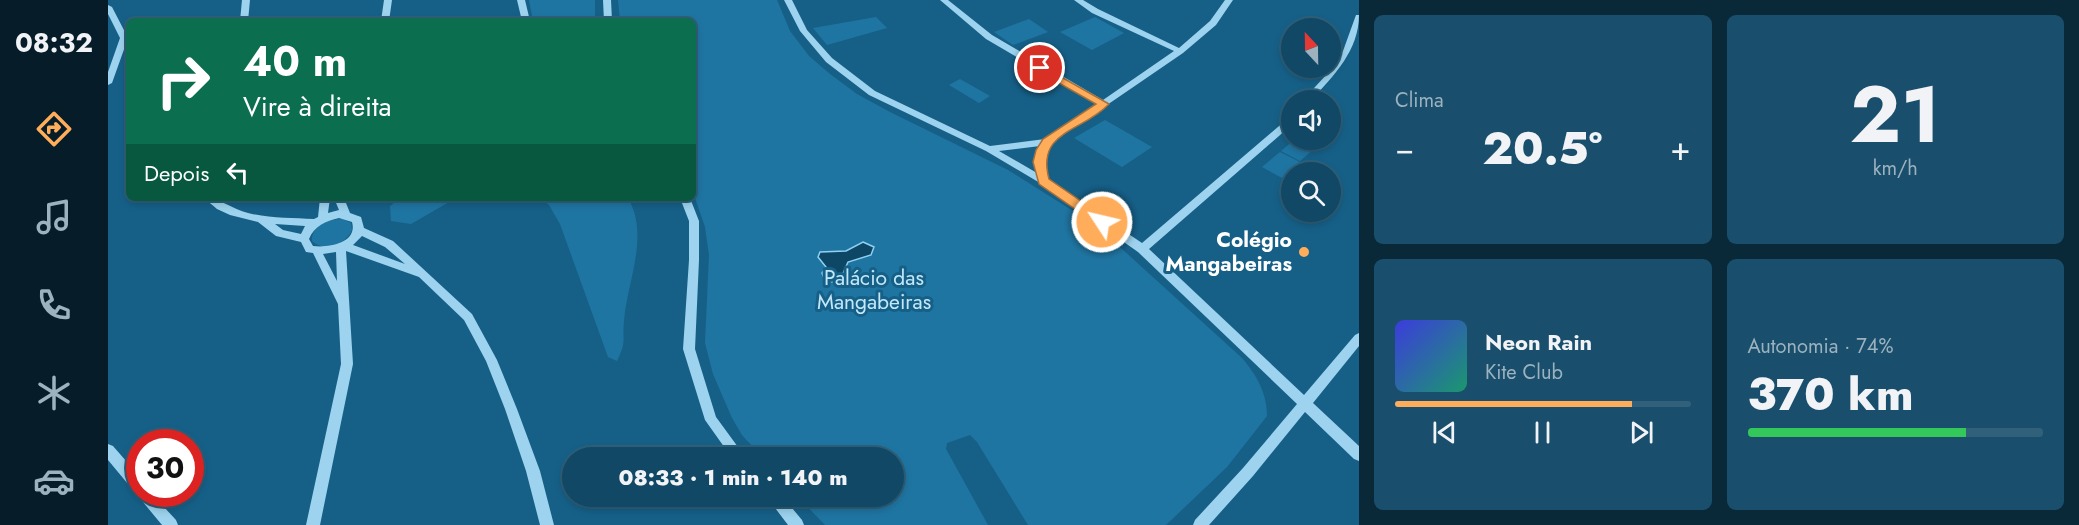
<!DOCTYPE html>
<html lang="pt">
<head>
<meta charset="utf-8">
<style>
  :root { --surface:#104866; --page:#194f6c; --text:#f1f3f6; --muted:#9cb2bf; --line:#30607a; --accent:#ffad5b }
  body { margin:0; font-family:Jost,sans-serif; background:var(--page); color:var(--text); height:100vh; display:flex; flex-direction:column; font-size:22px; white-space:nowrap }
  * { box-sizing:border-box; margin:0 }
  p { font-size:20px; color:var(--muted) }
  .icon { flex:none; width:33px; height:33px; fill:none; stroke:currentColor; stroke-width:2; stroke-linecap:round; stroke-linejoin:round }
  .map { position:relative; flex:1; overflow:hidden }
  .details { display:flex; flex-direction:column; gap:15px; padding:15px; background:#092838; width:720px }
  .details>* { flex:none }
  .guide { position:absolute; left:18px; top:18px; width:570px; height:183px; border-radius:9px; box-shadow:0 3px 9px #0003,0 0 0 2px var(--line); background:#0b6e4f; color:#fff; overflow:hidden }
  .needle { width:39px; rotate:338deg }
  .fabs { position:absolute; left:1173px; top:18px; display:grid; gap:12px }
  .fabs a { display:grid; place-items:center; width:60px; height:60px; border-radius:50%; background:var(--surface); box-shadow:0 3px 9px #0003,0 0 0 2px var(--line); font-size:30px }
  .speed { position:absolute; left:18px; top:429px; display:flex; gap:12px; font-size:30px; font-weight:700; text-align:center }
  .speed>* { display:grid; place-content:center; width:78px; height:78px; border-radius:50%; background:var(--surface); box-shadow:0 3px 9px #0003,0 0 0 2px var(--line); line-height:1 }
  .speed .limit { border:9px solid #d22; background:#fff; color:#111 }
  .pin { position:absolute; display:grid; place-items:center; width:51px; height:51px; color:#fff; margin:-26px; border:3px solid #fff; border-radius:50%; box-shadow:0 2px 6px #0007 }
  .me { position:absolute; width:66px; margin:-33px; rotate:305deg; stroke-linejoin:round; filter:drop-shadow(0 0 4px #0008) }
  .turn { display:flex; align-items:center; gap:21px; height:126px; padding:0 18px; font-size:27px }
  .turn .icon { width:78px; height:78px; stroke-width:2.5 }
  .turn b { display:block; font-size:42px; line-height:51px }
  .then { display:flex; align-items:center; height:57px; padding:0 18px; background:#0003; gap:12px; font-size:22px }
  .big { font-size:45px; font-weight:800; line-height:1.1 }
  .details .widget { flex:1; display:flex; flex-direction:column; justify-content:center; gap:9px; min-width:0; padding:0 21px; border-radius:9px; background:var(--page) }
  .details .dial { align-items:center; gap:0 }
  .dial b { font-size:78px; line-height:1 }
  .song { display:flex; align-items:center; gap:18px }
  .cover { width:72px; height:72px; border-radius:9px; background:linear-gradient(135deg,hsl(240 70% 55%),hsl(160 70% 35%)) }
  .played { height:6px; border-radius:3px; background:linear-gradient(90deg,var(--accent) 80%,var(--line) 80%) }
  .keys { display:flex; justify-content:space-around; direction:ltr }
  .heat { display:flex; justify-content:space-between; align-items:center; font-size:33px; direction:ltr }
  .charge { height:9px; border-radius:4px; background:linear-gradient(90deg,#34c759 74%,var(--line) 0) }
  .details .tiles { flex:1; display:grid; gap:15px; grid-template-columns:repeat(2,1fr) }
  .trip { position:absolute; left:454px; top:447px; width:342px; height:60px; border-radius:30px; background:var(--surface); box-shadow:0 3px 9px #0003,0 0 0 2px var(--line); font-weight:800; line-height:60px; text-align:center }
  main { display:flex; flex:1; min-height:0 }
  .tabs { display:flex; flex-direction:column; width:108px; justify-content:space-around; align-items:center; background:#061d29; color:var(--muted) }
  .tabs .icon { width:42px; height:42px }
  .tabs .selected { color:var(--accent) }
  .tabs b { font-size:27px; color:var(--text) }
  .map>svg:first-child { display:block }
  .green { fill:#1f75a2 }
  .water { fill:#0e4665; stroke:#90d1f1; stroke-width:1.5 }
  .lines { fill:none; stroke-linecap:round; stroke-linejoin:round }
  .minor { fill:#9dd3ee; fill-rule:evenodd }
  .route { fill:#ffad5b; stroke:#a6703b; stroke-width:1.5 }
  .poi-dot { fill:#ffad5b; stroke:#166088; stroke-width:2 }
  .labels { text-anchor:middle; dominant-baseline:central; stroke-width:6; stroke-linejoin:round; paint-order:stroke }
  .poi-label { font-size:21px; font-weight:bold; fill:#fff; stroke:#166088; text-anchor:end }
  .park-label { font-size:21px; fill:#c3e8fa; stroke:#166088 }
</style>
</head>
<body>
<main>
<nav class="tabs">
<b>08:32</b>
<svg class="icon selected" aria-label="directions" viewBox="0 0 24 24"><path d="M12 3l9 9-9 9-9-9zM9 14v-3h6M13 9l2 2-2 2"/></svg>
<svg class="icon" aria-label="music" viewBox="0 0 24 24"><path d="M9 18V5l10-2v13"/><circle cx="6" cy="18" r="3"/><circle cx="16" cy="16" r="3"/></svg>
<svg class="icon" aria-label="phone" viewBox="0 0 24 24"><path d="M5 4h4l2 5-3 2q2 4 5 5l2-3 5 2v4C11 20 4 13 5 4z"/></svg>
<svg class="icon" aria-label="climate" viewBox="0 0 24 24"><path d="M12 3v18M4 7l16 10M4 17L20 7"/></svg>
<svg class="icon" aria-label="car" viewBox="0 0 24 24"><path d="M5 17H2v-5l4-1 3-4h7l3 4 3 1v5h-3M9 17h6M6 11h13"/><circle cx="7" cy="17" r="2"/><circle cx="17" cy="17" r="2"/></svg>
</nav>
<div class="map">
<svg width="1251" height="525" viewBox="0 0 1251 525">
  <rect width="100%" height="100%" fill="#166088"/>
  <g class="green">
    <path d="M 421,0 L 487,0 L 487,21 L 425,21 Z"/>
    <path d="M 510,0 L 669,0 L 682,31 L 701,56 L 722,74 L 749,94 L 782,112 L 900,170 L 965,211 L 1014,249 L 1134,358 C 1149,376 1159,393 1159,416 L 1119,467 L 1058,525 L 920,525 L 869,442 L 862,435 L 839,443 L 838,449 L 880,525 L 717,525 L 690,497 L 786,496 L 786,458 L 654,457 L 634,435 L 624,418 L 605,374 L 597,343 L 601,255 L 597,227 L 585,192 L 585,21 L 512,21 Z"/>
    <path d="M 768,17 L 779,28 L 719,45 L 705,28 Z"/>
    <path d="M 987,17 L 1016,33 L 984,50 L 952,32 Z"/>
    <path d="M 921,19 L 940,32 L 905,45 L 886,32 Z"/>
    <path d="M 852,79 L 882,96 L 871,103 L 841,85 Z"/>
    <path d="M 997,120 L 1044,147 L 1014,167 L 966,138 Z"/>
    <path d="M 1186,140 L 1209,140 L 1214,142 L 1192,161 L 1173,151 Z"/>
    <path d="M 1172,152 L 1192,162 L 1174,178 L 1154,167 Z"/>
    <path d="M 292,198 L 348,198 L 303,224 L 283,221 L 282,206 Z"/>
    <path d="M 433,198 L 520,198 C 542,236 519,281 516,321 C 514,342 519,340 509,361 L 500,357 L 452,224 L 441,205 Z"/>
    <path d="M 235,219 L 243,223 L 244,230 C 238,244 216,253 204,241 C 203,225 221,219 235,219 Z"/>
  </g>
  <path class="water" d="M 755,242 L 766,247 L 763,255 L 740,262 L 732,280 L 724,282 L 716,278 L 714,273 L 718,267 L 710,257 L 712,252 L 738,251 Z"/>
  <g class="lines">
    <g class="minor">
      <path d="M 134,0 L 142,0 L 140,21 L 132,21 Z"/>
      <path d="M 276,0 L 284,0 L 281,21 L 273,21 Z"/>
      <path d="M 409,0 L 417,0 L 422,21 L 414,21 Z"/>
      <path d="M 495,0 L 503,0 L 504,21 L 496,21 Z"/>
      <path d="M 676,0 L 684,0 L 699,30 L 724,58 L 767,91 L 882,146 L 937,139 L 989,104 L 878,39 L 832,0 L 840,0 L 884,35 L 995,100 L 1066,51 L 984,13 L 966,0 L 975,0 L 990,9 L 1071,48 L 1102,21 L 1117,0 L 1125,0 L 1108,25 L 1075,53 L 942,144 L 937,161 L 939,179 L 1034,243 L 1184,115 L 1184,124 L 1171,136 L 1041,249 L 1196,395 L 1247,335 L 1251,333 L 1251,346 L 1205,403 L 1251,446 L 1251,461 L 1246,459 L 1197,412 L 1145,476 L 1101,525 L 1085,525 L 1087,520 L 1135,468 L 1189,404 L 1030,252 L 932,183 L 878,151 L 761,95 L 718,62 L 692,31 ZM 932,146 L 928,161 L 929,173 L 891,151 Z"/>
      <path d="M 0,5 L 4,7 L 19,36 L 21,37 L 21,41 L 19,41 L 4,83 L 0,85 L 0,72 L 12,38 L 0,14 Z"/>
      <path d="M 1248,15 L 1251,15 C 1251,50 1226,76 1203,100 L 1195,100 L 1219,74 L 1235,51 Z"/>
      <path d="M 96,198 C 112,198 124,209 140,213 C 161,218 184,218 206,219 L 210,217 L 212,198 L 222,198 L 220,213 L 231,210 L 226,198 L 236,198 L 242,213 L 253,217 L 256,228 L 285,241 L 364,314 L 389,360 L 409,409 L 432,471 L 446,525 L 432,525 L 418,471 L 397,409 L 378,361 L 356,320 L 311,277 L 238,251 L 245,364 L 212,525 L 198,525 L 233,364 L 230,304 L 205,253 L 198,252 L 193,242 L 168,236 L 150,222 L 122,215 L 109,209 ZM 231,218 L 244,222 C 250,243 221,248 205,246 L 201,239 C 206,226 218,221 231,218 ZM 167,224 L 197,226 L 193,234 L 175,230 ZM 254,236 L 277,247 L 297,264 L 245,245 ZM 228,252 L 229,281 L 215,254 Z"/>
      <path d="M 572,198 L 582,198 L 591,221 L 591,260 L 587,349 L 608,417 L 638,458 L 624,458 L 597,420 L 575,349 L 581,260 L 581,221 Z"/>
      <path d="M 0,444 L 5,446 L 32,477 L 32,494 L 44,494 L 68,520 L 70,525 L 54,525 L 0,460 Z"/>
      <path d="M 658,496 L 674,496 L 694,520 L 696,525 L 680,525 Z"/>
    </g>
  </g>
  <path class="route" d="M 932,65 L 1001,104 C 975,132 928,130 941,179 L 999,219 L 1001,222 L 999,225 L 990,225 L 931,184 L 925,162 L 928,150 L 935,139 L 988,104 L 928,70 L 926,68 Z"/>
  <circle class="poi-dot" cx="1196" cy="252" r="6"/>
  <g class="labels">
    <g class="poi-label">
      <text x="1184" y="240">Colégio<tspan x="1184" dy="24">Mangabeiras</tspan></text>
    </g>
    <g class="park-label">
      <text x="766" y="278">Palácio das<tspan x="766" dy="24">Mangabeiras</tspan></text>
    </g>
  </g>
</svg>
<div class="fabs">
<a><svg class="needle" viewBox="-14 -14 28 28"><path d="M0-13l5 13h-10z" fill="#e53935"/><path d="M0 13l5-13h-10z" fill="#9cb2bf"/></svg></a>
<a><svg class="icon" aria-label="sound" viewBox="0 0 24 24"><path d="M4 9h4l5-4v14l-5-4H4zM17 9q2 3 0 6"/></svg></a>
<a><svg class="icon" aria-label="search" viewBox="0 0 24 24"><circle cx="10" cy="10" r="6"/><path d="M15 15l6 6"/></svg></a>
</div>
<div class="speed"><div class="limit">30</div></div>
<div class="pin" style="left:932px;top:68px;background:#d93025"><svg class="icon" aria-label="arrive" viewBox="0 0 24 24"><path d="M6 21V4h12l-3 4 3 4H6"/></svg></div>
<svg class="me" style="left:994px;top:222px" viewBox="-20 -20 40 40"><circle r="17" fill="#ffad5b" stroke="#fff" stroke-width="3"/><path d="M0-11L8 9 0 5-8 9z" fill="#fff"/></svg>
<div class="trip">08:33 · 1 min · 140 m</div>
<div class="guide">
<div class="turn"><svg class="icon" aria-label="right" viewBox="0 0 24 24"><path d="M7 20v-9h11M14 6l5 5-5 5"/></svg><div><b>40 m</b>Vire à direita</div></div>
<div class="then">Depois<svg class="icon" aria-label="left" viewBox="0 0 24 24"><path d="M17 20v-9H6M10 6l-5 5 5 5"/></svg></div>
</div>
</div>
<section class="details">
<div class="tiles">
<div class="widget"><p>Clima</p>
<div class="heat"><a>−</a><b class="big">20.5°</b><a>+</a></div>
</div>
<div class="widget dial"><b>21</b><p>km/h</p></div>
<div class="widget">
<div class="song"><i class="cover"></i><div><b>Neon Rain</b><p>Kite Club</p></div></div>
<div class="played"></div>
<div class="keys"><svg class="icon" aria-label="previous" viewBox="0 0 24 24"><path d="M18 5L8 12l10 7zM5 5v14"/></svg><svg class="icon" aria-label="pause" viewBox="0 0 24 24"><path d="M8 5v14M16 5v14"/></svg><svg class="icon" aria-label="next" viewBox="0 0 24 24"><path d="M6 5l10 7-10 7zM19 5v14"/></svg></div>
</div>
<div class="widget"><p>Autonomia · 74%</p><b class="big">370 km</b><div class="charge"></div></div>
</div>
</section>
</main>
</body>
</html>
